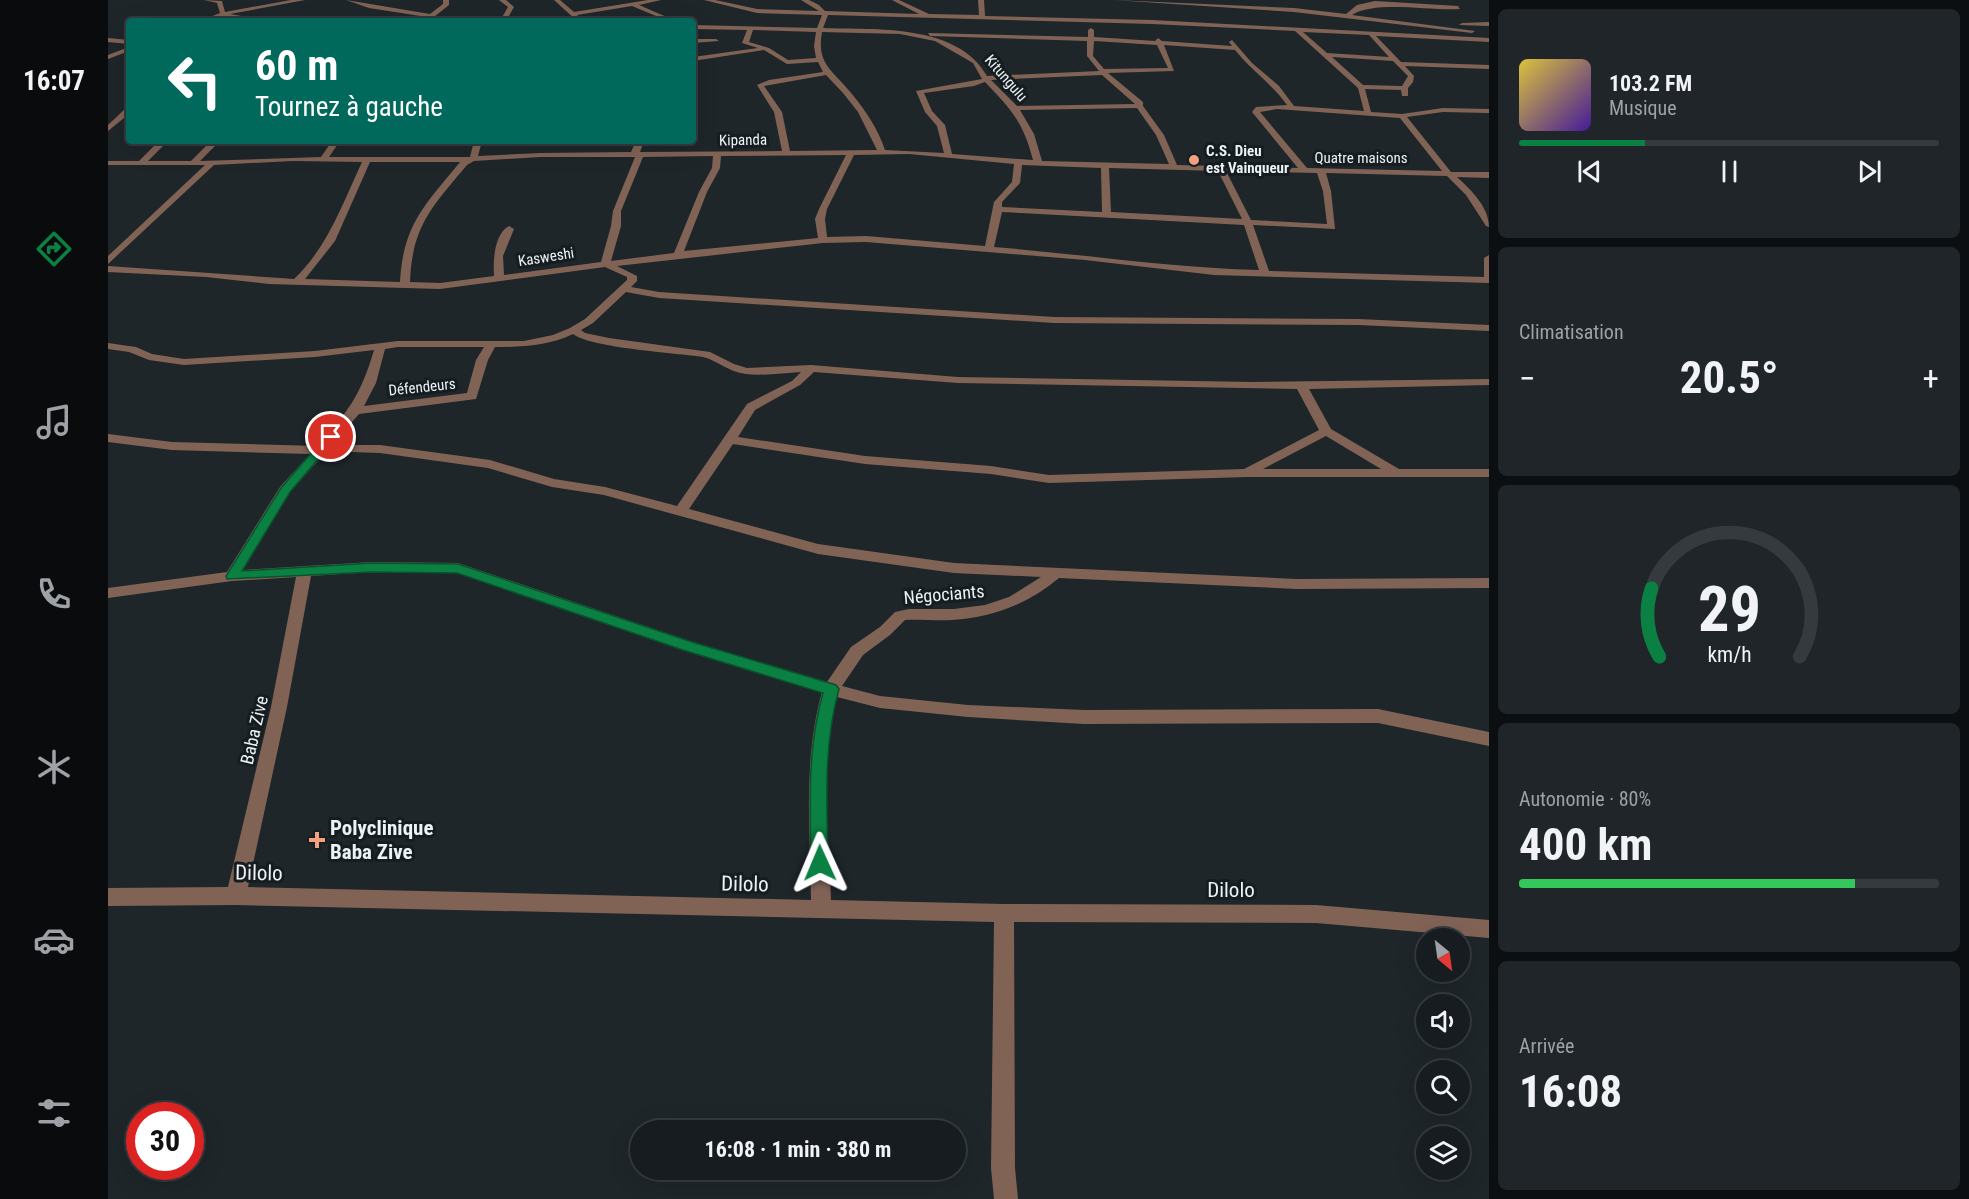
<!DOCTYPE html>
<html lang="fr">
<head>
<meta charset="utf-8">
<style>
  :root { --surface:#161c20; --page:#1f2529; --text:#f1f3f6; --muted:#9ea1a5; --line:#353a3e; --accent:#0b8043 }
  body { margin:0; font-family:"Roboto Condensed",sans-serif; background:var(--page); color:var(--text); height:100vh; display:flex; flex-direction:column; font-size:22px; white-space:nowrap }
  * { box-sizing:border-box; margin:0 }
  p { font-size:20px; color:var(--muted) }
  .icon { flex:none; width:33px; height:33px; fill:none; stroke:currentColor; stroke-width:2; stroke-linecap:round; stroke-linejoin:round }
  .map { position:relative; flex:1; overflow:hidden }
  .side { display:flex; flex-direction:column; gap:9px; padding:9px; background:#0c0f12; width:480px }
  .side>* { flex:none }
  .top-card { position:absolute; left:18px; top:18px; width:570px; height:126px; border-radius:6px; box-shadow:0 6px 24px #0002,0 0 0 2px var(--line); background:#00695c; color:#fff; overflow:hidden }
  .needle { width:39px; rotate:151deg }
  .fabs { position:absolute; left:1308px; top:928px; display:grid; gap:12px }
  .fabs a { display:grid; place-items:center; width:54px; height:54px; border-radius:50%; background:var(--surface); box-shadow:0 6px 24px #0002,0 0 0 2px var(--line); font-size:30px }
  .speed { position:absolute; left:18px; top:1102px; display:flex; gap:12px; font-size:30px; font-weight:700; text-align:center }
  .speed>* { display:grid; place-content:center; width:78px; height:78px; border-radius:50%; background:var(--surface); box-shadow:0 6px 24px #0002,0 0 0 2px var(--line); line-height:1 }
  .speed .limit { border:9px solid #d22; background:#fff; color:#111 }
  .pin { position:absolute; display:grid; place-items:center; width:51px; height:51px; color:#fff; margin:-26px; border:3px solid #fff; border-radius:50%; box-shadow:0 2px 6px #0007 }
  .me { position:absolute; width:66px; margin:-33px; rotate:359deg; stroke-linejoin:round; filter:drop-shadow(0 0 4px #0008) }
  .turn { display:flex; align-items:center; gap:21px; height:126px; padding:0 30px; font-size:27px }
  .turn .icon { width:78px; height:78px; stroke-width:2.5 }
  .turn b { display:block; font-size:42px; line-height:51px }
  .big { font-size:45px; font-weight:700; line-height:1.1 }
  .side .card { flex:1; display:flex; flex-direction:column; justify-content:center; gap:9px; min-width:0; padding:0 21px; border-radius:9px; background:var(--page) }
  .side .dial { align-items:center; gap:0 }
  .dial svg { height:156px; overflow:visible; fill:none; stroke:var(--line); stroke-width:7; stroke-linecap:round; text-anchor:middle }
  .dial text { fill:var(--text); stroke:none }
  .song { display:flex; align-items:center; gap:18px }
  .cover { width:72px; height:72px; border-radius:9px; background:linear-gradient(135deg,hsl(50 70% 55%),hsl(260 70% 35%)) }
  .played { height:6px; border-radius:3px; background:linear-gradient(90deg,var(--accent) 30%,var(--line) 30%) }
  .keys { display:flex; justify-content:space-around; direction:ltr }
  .heat { display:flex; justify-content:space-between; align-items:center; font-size:33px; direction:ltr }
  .charge { height:9px; border-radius:4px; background:linear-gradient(90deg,#34c759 80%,var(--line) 0) }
  .trip { position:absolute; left:522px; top:1120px; width:336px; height:60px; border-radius:30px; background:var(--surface); box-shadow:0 6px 24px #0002,0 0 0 2px var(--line); font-weight:700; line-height:60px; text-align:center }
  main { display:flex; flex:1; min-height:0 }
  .dock { display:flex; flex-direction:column; width:108px; justify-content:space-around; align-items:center; background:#090b0d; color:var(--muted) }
  .dock .icon { width:42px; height:42px }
  .dock .on { color:var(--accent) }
  .dock b { font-size:27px; color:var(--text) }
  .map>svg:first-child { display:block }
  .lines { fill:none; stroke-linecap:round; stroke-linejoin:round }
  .street { fill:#816356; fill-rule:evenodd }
  .route { fill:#0b8043; stroke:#07532c; stroke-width:1.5 }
  .poi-dot { fill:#f2a07f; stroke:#151d21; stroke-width:2 }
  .labels { text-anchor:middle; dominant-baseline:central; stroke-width:6; stroke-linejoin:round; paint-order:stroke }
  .far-street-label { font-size:15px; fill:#edf2f5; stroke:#151d21 }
  .far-poi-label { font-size:15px; font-weight:bold; fill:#edf2f5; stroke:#151d21; text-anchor:start }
  .street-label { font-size:18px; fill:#edf2f5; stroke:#151d21 }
  .near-poi-label { font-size:21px; font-weight:bold; fill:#edf2f5; stroke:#151d21; text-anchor:start }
  .near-street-label { font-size:21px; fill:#edf2f5; stroke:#151d21 }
</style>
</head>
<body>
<main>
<nav class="dock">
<b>16:07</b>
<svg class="icon on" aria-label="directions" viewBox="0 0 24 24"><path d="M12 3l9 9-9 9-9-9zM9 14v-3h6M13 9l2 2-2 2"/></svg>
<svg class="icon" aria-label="music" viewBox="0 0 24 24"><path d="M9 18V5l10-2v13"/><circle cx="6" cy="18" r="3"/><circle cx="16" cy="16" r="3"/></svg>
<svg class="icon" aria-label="phone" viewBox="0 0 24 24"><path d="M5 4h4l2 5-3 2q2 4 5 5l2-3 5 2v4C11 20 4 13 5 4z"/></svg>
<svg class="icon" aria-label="climate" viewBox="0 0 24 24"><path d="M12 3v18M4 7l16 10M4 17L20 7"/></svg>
<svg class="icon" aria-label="car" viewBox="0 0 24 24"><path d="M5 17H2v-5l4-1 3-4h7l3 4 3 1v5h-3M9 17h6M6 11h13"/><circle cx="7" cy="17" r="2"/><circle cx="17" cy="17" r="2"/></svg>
<svg class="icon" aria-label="filters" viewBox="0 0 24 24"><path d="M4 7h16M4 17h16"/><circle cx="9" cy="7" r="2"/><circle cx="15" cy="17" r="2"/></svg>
</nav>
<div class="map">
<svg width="1381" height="1199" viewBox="0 0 1381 1199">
  <rect width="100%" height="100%" fill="#1e262a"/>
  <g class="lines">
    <g class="street">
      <path d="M 96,0 L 114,1 L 117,12 L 183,0 L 197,0 L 122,14 L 163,21 L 114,17 L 92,21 L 112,13 L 109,3 Z"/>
      <path d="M 238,0 L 322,14 L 335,4 L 335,0 L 341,0 L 341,5 L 321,21 L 314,21 L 319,17 L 261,8 Z"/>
      <path d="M 391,0 L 398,0 L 406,7 L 398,21 L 392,21 L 400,7 Z"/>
      <path d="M 446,0 L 452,0 L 466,12 L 540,0 L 553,0 L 531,5 L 568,21 L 560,21 L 524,6 L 469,15 L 475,21 L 469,21 Z"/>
      <path d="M 596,0 L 607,0 L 649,9 L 711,11 L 693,0 L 701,0 L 711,5 L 717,11 L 811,14 L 784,0 L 791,0 L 821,14 L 871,15 L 870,0 L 876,0 L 877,16 L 1044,20 L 1381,38 L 1381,42 L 1268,36 L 1293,62 L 1381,65 L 1381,69 L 1297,66 L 1306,76 L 1305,82 L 1300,88 L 1300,96 L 1294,96 L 1293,90 L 1257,89 L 1263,112 L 1294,114 L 1335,108 L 1381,109 L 1381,113 L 1335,112 L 1299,117 L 1343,172 L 1381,172 L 1381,178 L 1349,177 C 1363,190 1381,207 1381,227 L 1378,226 L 1358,195 L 1339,176 L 1218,173 L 1223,191 L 1227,229 L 1145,225 L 1161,271 L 1376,277 L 1376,258 L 1381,255 L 1381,283 L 1106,275 L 977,260 L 758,242 L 715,243 L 509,266 L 529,276 L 529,281 L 523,287 L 551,292 L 946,317 L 1250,319 L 1381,325 L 1381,331 L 1250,325 L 946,323 L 551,298 L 518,292 L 485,323 L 473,330 L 477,333 L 501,338 L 602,352 L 626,364 L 639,368 L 703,365 L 850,377 L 1145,382 L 1381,379 L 1381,385 L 1201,389 L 1223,429 L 1291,469 L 1381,469 L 1381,477 L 1139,477 L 941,483 L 883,474 L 757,464 L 625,444 L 581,509 L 710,544 L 846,563 L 1189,579 L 1381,578 L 1381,588 L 1189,589 L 951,578 C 920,604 884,618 844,620 C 828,621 812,619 797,620 L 782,635 L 755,655 L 734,686 L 772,696 L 860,705 L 976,710 L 1270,709 L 1381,732 L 1381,746 L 1270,723 L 976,724 L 860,717 L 772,708 L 729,697 C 711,762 721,833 723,900 L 896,904 L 1208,905 L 1381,920 L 1381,938 L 1208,923 L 906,922 L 907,1168 L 910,1199 L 886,1199 L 883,1168 L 886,922 L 128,905 L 0,906 L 0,888 L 120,887 L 163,707 L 188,577 L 124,581 L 0,598 L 0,588 L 119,572 L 172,487 L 202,454 L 64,450 L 0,442 L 0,434 L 64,442 L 209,446 C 241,410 252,397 266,350 L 207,357 L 76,365 L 41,360 L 21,352 L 0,349 L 0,343 L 28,347 L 44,354 L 76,359 L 207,351 L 290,341 L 416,341 L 445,335 L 462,328 L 477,319 L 519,280 L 519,277 L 497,267 L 332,289 L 161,284 L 98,277 L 0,272 L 0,266 L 186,279 C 219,248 235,203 254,162 L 185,161 L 106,165 L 0,264 L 0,256 L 97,165 L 0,165 L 0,161 L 31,161 L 51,141 L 60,141 L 40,161 L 83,161 L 103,141 L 112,141 L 92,161 L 213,157 L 224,141 L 232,141 L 221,157 L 362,157 L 366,141 L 374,141 L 370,156 L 432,153 L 523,152 L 528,141 L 536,141 L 532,152 L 674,151 L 666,112 L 649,85 L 661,80 L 715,72 L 710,62 L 679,64 L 656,50 L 585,61 L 585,57 L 650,48 L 634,43 L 639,30 L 585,29 L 585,25 L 709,28 L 714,15 L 649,13 ZM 720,15 L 1044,24 L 1187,31 L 1250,88 L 1256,111 L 1186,106 L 1171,86 L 1144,63 L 1124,40 L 1121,42 L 1124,46 L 1054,41 L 1050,38 L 1047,41 L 986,37 L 986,30 L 983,28 L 980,30 L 980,37 L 820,33 L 822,36 L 979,41 L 979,56 L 991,71 L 879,76 C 849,23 767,30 715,28 ZM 645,30 L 708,32 L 706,46 L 708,58 L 680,60 L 661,48 L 641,42 ZM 714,32 L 792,34 L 827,41 L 865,63 L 874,79 L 808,91 L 817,112 L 829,126 L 836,153 L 777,150 C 770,129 758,111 744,94 C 726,71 708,65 714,32 ZM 1195,32 L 1261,35 L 1281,57 L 1219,53 ZM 986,41 L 1049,45 L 1060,68 L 996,69 L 985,56 ZM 1056,45 L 1127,50 C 1143,70 1164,84 1179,105 L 1148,107 L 1144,112 L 1190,168 L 1069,165 L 1056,135 L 1035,106 L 1035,102 L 1000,73 L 1066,71 ZM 1224,57 L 1285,61 L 1300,76 L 1294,86 L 1255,85 ZM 718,75 L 735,93 L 750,112 L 769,150 L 682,151 L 674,112 L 656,86 ZM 994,75 L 1027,104 L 909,106 L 883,80 ZM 877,82 C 904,110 915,122 925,160 L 844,154 L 837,125 L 824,111 L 816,93 L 866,86 ZM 1029,108 L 1048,135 L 1061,164 L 934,161 L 926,134 L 912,110 ZM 1169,109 L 1292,118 L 1334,171 L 1199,168 L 1152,112 ZM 801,154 L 906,164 L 904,182 L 886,202 L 877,246 L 758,236 L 719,237 L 717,219 L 719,209 L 746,155 ZM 738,155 L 711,209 L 707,219 L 710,238 L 576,251 L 599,192 L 612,168 L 613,156 ZM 605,156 L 604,168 L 591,192 L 566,253 L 503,261 L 513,226 L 513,211 L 535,157 ZM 432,157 L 527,157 L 505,211 L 503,226 L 493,262 L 396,275 L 395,256 L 406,229 L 401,226 C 386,234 385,261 386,276 L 332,283 L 302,282 C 304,225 325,206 359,165 L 366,161 ZM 262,162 L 352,162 C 318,204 295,224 292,282 L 197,279 L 227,241 ZM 914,165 L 993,168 L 994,212 L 894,207 L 894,202 L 912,183 ZM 1001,168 L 1110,171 L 1134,219 L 1003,212 ZM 1118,171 L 1209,173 L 1215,191 L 1219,224 L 1143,220 ZM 894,212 L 1136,225 L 1151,270 C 1063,268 974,254 886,247 ZM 465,334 C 483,348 569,353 595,357 C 609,360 620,372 638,374 C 655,376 675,373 693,372 L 684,381 L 639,404 L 569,506 L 497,487 L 446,479 L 382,460 L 272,445 L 224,445 L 251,414 L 368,399 L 380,360 L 387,347 C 414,347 440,346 465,334 ZM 290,347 L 376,347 L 368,360 L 359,393 L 256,406 L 268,383 L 277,349 ZM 706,372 L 850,383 L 1189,389 L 1211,430 L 1136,469 L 941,475 L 883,466 L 757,456 L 630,437 L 647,410 L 692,385 ZM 1218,436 L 1273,469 L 1155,469 ZM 244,452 L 272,453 L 380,468 L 444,487 L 496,495 L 710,554 L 846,573 L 933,577 L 901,597 L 877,605 L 846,609 L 801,609 L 787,612 L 772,627 L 743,647 L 719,682 L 585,642 L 350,563 L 264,562 L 135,570 L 182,492 L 217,453 ZM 264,572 L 349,573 L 574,650 L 714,692 C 695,759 702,831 703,900 L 140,887 L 179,707 L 203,576 Z"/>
      <path d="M 1005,0 L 1186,8 L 1238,14 L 1249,5 L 1267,1 L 1350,6 L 1352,9 C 1322,11 1267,0 1244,15 L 1367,31 L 1364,33 L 1186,12 Z"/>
      <path d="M 1381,22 L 1381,26 L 1351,25 L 1354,23 Z"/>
      <path d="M 0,38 L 21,40 L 21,44 L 0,42 Z"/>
      <path d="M 585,39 L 608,39 L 611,41 L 585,43 Z"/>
      <path d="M 21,47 L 21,51 L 0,59 L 0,55 Z"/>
      <path d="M 18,108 L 21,108 L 21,114 L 0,131 L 0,125 Z"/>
    </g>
  </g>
  <path class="route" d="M 223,434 L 229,437 L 182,492 L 134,571 L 264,563 L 350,564 L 584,642 L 728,685 L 731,689 C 715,746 719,804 720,863 L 718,868 L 712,870 L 706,868 L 703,863 C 702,806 699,748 715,693 L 575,650 L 349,573 L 264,572 L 119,579 L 118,576 L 173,488 L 219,435 Z"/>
  <g class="poi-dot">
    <circle cx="1086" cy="160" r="6"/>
    <path d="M206 831h6v6h6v6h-6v6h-6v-6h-6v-6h6z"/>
  </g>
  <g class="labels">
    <g class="far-street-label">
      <text transform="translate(898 78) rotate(49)">Kitungulu</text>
      <text transform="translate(635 140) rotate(-1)">Kipanda</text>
      <text x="1253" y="158">Quatre maisons</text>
      <text transform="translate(438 257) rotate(-9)">Kasweshi</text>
      <text transform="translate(314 387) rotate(-6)">Défendeurs</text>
    </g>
    <g class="far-poi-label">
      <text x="1098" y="151">C.S. Dieu<tspan x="1098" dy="17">est Vainqueur</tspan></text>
    </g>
    <g class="street-label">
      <text transform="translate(836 594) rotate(-5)">Négociants</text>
      <text transform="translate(146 730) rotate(-77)">Baba Zive</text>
    </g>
    <g class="near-poi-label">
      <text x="222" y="828">Polyclinique<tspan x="222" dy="24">Baba Zive</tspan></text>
    </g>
    <g class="near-street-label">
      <text transform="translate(151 873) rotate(1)">Dilolo</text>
      <text transform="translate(637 884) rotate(1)">Dilolo</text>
      <text x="1123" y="890">Dilolo</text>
    </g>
  </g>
</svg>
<div class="fabs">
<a><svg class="needle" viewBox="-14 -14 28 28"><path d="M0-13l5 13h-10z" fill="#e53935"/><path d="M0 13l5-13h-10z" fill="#9ea1a5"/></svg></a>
<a><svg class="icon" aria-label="sound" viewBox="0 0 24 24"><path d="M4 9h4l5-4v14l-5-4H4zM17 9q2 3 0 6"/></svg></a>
<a><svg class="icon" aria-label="search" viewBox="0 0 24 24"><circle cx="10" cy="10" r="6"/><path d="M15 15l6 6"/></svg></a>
<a><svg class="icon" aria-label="layers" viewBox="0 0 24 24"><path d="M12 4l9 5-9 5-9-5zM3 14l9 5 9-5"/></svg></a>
</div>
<div class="speed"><div class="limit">30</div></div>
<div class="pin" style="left:223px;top:437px;background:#d93025"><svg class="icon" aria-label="arrive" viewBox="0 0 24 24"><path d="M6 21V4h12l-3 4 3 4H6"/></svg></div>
<svg class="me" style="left:712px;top:863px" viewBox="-20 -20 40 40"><path d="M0-17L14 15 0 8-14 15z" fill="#0b8043" stroke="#fff" stroke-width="4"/></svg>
<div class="trip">16:08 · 1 min · 380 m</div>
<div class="top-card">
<div class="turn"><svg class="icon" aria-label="left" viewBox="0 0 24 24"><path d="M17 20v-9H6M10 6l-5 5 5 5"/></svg><div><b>60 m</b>Tournez à gauche</div></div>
</div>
</div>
<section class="side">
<div class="card">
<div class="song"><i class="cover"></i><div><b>103.2 FM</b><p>Musique</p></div></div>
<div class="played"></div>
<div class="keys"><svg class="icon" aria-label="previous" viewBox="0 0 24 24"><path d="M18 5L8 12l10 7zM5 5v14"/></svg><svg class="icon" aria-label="pause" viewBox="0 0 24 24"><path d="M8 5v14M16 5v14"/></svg><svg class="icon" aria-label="next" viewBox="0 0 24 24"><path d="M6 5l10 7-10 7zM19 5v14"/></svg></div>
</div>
<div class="card"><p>Climatisation</p>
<div class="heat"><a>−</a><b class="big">20.5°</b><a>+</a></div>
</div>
<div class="card dial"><svg viewBox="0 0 100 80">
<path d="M14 69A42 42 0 1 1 86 69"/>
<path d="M14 69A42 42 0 0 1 10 34" stroke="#0b8043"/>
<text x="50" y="56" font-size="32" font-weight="700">29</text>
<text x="50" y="72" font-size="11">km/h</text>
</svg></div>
<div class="card"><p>Autonomie · 80%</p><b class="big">400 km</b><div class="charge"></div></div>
<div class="card"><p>Arrivée</p><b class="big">16:08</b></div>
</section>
</main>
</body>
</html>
